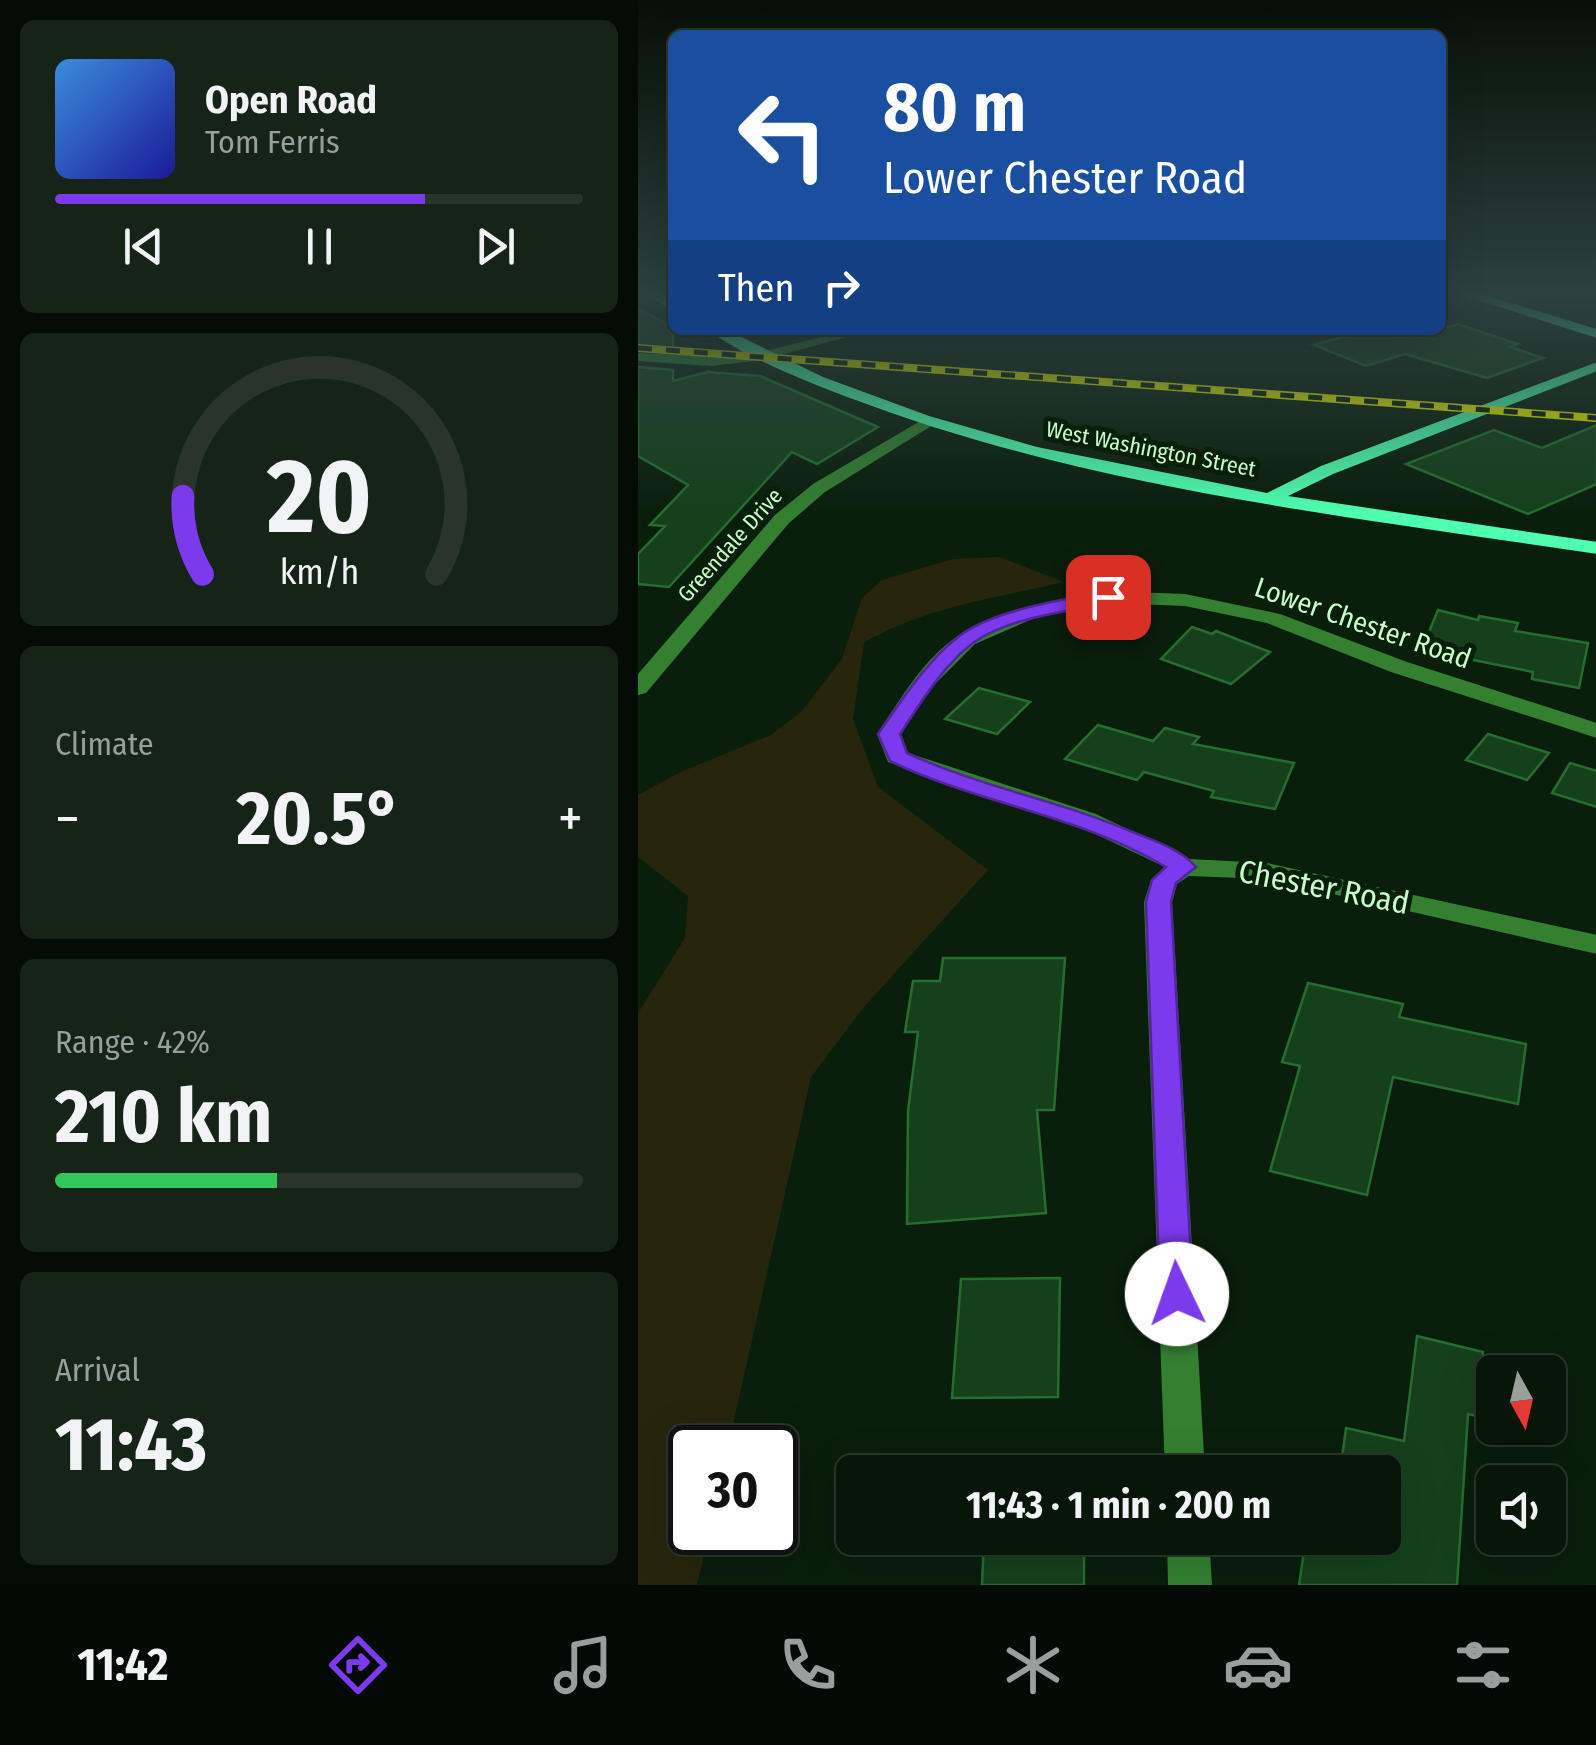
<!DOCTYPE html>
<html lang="en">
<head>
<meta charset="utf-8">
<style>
  :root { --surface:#081609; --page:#162317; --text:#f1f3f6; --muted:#989f9c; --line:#29352a; --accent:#7c3aed }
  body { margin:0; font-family:"Fira Sans Condensed",sans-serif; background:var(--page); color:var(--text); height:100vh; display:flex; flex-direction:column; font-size:38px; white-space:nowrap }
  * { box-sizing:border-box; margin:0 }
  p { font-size:32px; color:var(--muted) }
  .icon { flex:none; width:55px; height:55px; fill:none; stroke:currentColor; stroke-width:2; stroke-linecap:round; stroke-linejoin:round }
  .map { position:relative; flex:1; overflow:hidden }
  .drawer { display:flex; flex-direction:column; gap:20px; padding:20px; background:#040c05; width:638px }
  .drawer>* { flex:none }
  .banner { position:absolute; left:30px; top:30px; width:778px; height:305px; border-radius:15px; box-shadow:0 10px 40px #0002,0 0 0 2px var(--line); background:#1a4fa0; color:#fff; overflow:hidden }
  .needle { width:65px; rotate:172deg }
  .buttons { position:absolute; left:838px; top:1355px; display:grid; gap:20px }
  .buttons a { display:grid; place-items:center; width:90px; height:90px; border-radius:15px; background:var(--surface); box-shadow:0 10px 40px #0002,0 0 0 2px var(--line); font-size:50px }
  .speed { position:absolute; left:30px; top:1425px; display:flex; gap:20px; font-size:50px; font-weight:700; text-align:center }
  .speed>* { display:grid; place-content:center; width:130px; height:130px; border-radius:50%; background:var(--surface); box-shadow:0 10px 40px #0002,0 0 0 2px var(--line); line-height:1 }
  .speed .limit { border:5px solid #111; border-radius:15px; background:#fff; color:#111 }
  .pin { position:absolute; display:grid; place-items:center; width:85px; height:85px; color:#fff; margin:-42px; border-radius:20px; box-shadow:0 5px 15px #0006 }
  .me { position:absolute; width:110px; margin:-55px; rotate:357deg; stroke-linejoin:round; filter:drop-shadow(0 0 8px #0008) }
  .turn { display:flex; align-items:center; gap:35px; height:210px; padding:0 50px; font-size:45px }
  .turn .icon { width:130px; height:130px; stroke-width:2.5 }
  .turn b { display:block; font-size:70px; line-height:85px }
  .then { display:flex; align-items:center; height:95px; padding:0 50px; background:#0003; gap:20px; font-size:38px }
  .big { font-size:75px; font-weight:700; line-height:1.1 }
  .drawer .card { flex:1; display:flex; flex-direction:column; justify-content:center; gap:15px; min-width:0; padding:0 35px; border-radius:15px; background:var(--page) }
  .drawer .dial { align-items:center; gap:0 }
  .dial svg { height:260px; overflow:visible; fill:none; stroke:var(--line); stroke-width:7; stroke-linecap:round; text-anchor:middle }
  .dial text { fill:var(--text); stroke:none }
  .song { display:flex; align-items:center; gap:30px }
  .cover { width:120px; height:120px; border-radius:15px; background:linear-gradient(135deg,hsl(210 70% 55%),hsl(240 70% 35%)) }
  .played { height:10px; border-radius:5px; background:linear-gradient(90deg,var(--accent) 70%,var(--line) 70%) }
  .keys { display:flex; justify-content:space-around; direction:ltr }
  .heat { display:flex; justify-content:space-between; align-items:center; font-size:55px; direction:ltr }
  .charge { height:15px; border-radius:8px; background:linear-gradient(90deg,#34c759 42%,var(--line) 0) }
  .trip { position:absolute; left:198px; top:1455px; width:565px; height:100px; border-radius:15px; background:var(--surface); box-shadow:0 10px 40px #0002,0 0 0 2px var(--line); font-weight:700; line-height:100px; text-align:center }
  .tabs { display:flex; height:160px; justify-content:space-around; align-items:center; background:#030904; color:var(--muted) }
  .tabs .icon { width:70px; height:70px }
  .tabs .active { color:var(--accent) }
  .tabs b { font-size:45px; color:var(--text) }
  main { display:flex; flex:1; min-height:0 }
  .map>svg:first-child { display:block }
  .green { fill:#28250d }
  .building { fill:#15401b; stroke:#256e2f; stroke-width:2.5 }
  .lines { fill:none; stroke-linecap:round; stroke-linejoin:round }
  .minor { fill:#338031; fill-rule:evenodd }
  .major { fill:#4effb1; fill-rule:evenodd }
  .rail-casing { stroke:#e9f200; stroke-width:8 }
  .rail { stroke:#0a1e0c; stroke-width:5; stroke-dasharray:14; stroke-linecap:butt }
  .route { fill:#7c3aed; stroke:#51269a; stroke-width:2.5 }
  .labels { text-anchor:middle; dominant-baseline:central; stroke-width:10; stroke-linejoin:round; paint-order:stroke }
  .far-street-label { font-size:22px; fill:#c7ffca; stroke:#0a1e0c }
  .street-label { font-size:28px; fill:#c7ffca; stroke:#0a1e0c }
  .near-street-label { font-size:32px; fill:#c7ffca; stroke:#0a1e0c }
</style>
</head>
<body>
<main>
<section class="drawer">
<div class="card">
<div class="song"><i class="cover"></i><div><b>Open Road</b><p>Tom Ferris</p></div></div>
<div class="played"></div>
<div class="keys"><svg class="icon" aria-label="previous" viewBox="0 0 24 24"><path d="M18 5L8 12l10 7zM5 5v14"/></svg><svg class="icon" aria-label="pause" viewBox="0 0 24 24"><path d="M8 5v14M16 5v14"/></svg><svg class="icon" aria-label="next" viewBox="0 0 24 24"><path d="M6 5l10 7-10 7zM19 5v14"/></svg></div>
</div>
<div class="card dial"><svg viewBox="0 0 100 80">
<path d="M14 69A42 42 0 1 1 86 69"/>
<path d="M14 69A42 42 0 0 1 8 45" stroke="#7c3aed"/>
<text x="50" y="56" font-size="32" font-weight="700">20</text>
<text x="50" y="72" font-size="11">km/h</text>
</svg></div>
<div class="card"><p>Climate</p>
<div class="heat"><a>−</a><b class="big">20.5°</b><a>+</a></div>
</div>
<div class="card"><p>Range · 42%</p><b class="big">210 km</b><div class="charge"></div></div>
<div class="card"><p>Arrival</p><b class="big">11:43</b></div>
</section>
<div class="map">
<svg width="959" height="1585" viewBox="0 0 959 1585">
  <rect width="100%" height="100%" fill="#0a1e0c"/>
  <path class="green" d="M 361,557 L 426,582 C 358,598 287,607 226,643 L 215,719 L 240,787 L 350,870 L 226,1007 L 173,1077 L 90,1447 L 52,1448 L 52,1532 L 71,1533 L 59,1585 L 0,1585 L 0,1013 L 47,938 L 50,896 L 0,857 L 0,795 L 45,771 L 133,735 L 164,711 L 204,659 L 224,598 L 244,580 L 315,559 Z"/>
  <g class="building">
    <path d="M 0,309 L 35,327 L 35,351 L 0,349 Z"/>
    <path d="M 820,324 L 880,344 L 872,347 L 905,358 L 849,378 L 767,354 L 728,366 L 676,345 L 729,330 L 802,330 Z"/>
    <path d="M 0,367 L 35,370 L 35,381 L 70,372 L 122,376 L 240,427 L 179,464 L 154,452 L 31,587 L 0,584 L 0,554 L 27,526 L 12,525 L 50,485 L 0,456 Z"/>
    <path d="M 959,425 L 959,484 L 890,514 L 768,464 L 856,430 L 904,448 Z"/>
    <path d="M 800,610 L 840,620 L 841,616 L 880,623 L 877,631 L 950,643 L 941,688 L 894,679 L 895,672 L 820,657 L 822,651 L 786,644 Z"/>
    <path d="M 554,627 L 574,634 L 578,631 L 632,652 L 593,684 L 523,659 Z"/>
    <path d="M 341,688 L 392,702 L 359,734 L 307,719 Z"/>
    <path d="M 460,725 L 515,741 L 527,728 L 561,737 L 555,744 L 656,763 L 637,809 L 573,797 L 576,791 L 506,772 L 499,780 L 427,759 Z"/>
    <path d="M 850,734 L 911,753 L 889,780 L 828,760 Z"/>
    <path d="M 932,763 L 959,771 L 959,807 L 914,793 Z"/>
    <path d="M 305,958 L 427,958 L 416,1110 L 399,1110 L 408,1213 L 269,1224 L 270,1111 L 280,1032 L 267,1032 L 275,981 L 302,981 Z"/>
    <path d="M 670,983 L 765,1004 L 761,1017 L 888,1044 L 880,1104 L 755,1077 L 729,1195 L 632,1171 L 662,1066 L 644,1062 Z"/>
    <path d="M 422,1278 L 420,1397 L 314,1398 L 323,1279 Z"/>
    <path d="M 779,1336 L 845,1352 L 839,1416 L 830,1414 L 819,1585 L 661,1585 L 668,1538 L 745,1538 L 745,1472 L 702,1472 L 708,1428 L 766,1441 Z"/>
    <path d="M 346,1538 L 446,1538 L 446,1585 L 344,1585 Z"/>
  </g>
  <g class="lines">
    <g class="minor">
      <path d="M 210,330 L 234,330 L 124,360 L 73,366 L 0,361 L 0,353 L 73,356 L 124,352 Z"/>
      <path d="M 284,420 L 298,423 L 187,492 L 151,523 L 8,693 L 0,695 L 0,674 L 137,515 L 175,484 Z"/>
      <path d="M 470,591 L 547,594 L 642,614 L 769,662 L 959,723 L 959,738 L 753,672 L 629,623 L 547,606 L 470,603 L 401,616 L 337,644 L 291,690 L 263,734 L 270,753 L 458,814 L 551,859 L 629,863 L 959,935 L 959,954 L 629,879 L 551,876 L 539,884 L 534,902 L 567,1472 L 527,1472 L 506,902 L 513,880 L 527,867 L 426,819 L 250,762 L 239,734 C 262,700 287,656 323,634 C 366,607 421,600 470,591 Z"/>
      <path d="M 529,1538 L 571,1538 L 574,1585 L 530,1585 Z"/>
    </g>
    <g class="major">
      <path d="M 5,293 L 22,293 L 35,300 L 35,310 Z"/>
      <path d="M 818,293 L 840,293 L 959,329 L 959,338 Z"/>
      <path d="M 71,330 L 89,330 L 185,377 L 291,416 L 399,447 L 629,493 L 683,466 L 959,362 L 959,371 L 695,474 L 650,496 L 959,542 L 959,554 C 708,516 453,489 215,399 C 177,385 99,354 71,330 Z"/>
    </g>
    <g class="rail-casing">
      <path id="rail" d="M 0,348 L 959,418"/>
    </g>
    <use href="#rail" class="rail"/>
  </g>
  <linearGradient id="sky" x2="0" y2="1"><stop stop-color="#061007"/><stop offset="0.57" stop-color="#2d4140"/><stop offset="1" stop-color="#2d4140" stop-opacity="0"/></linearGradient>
  <rect width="959" height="515" fill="url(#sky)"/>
  <path class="route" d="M 470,591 L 479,597 L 477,601 C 432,612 373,616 335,643 C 305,665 282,704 262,734 L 269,753 C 342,787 423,801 497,833 C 517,841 544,850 558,867 L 538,883 L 533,902 L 555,1294 L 551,1304 L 539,1308 L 527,1304 L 522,1294 L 508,902 L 514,880 L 528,867 C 442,815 341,804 252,761 L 240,734 C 264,700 287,663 320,637 C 354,610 428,599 470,591 Z"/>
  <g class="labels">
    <g class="far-street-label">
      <text transform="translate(513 449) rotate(11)">West Washington Street</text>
      <text transform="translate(92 545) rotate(-48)">Greendale Drive</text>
    </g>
    <g class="street-label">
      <text transform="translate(725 623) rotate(19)">Lower Chester Road</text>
    </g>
    <g class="near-street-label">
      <text transform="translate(686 887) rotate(11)">Chester Road</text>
    </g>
  </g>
</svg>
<div class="buttons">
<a><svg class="needle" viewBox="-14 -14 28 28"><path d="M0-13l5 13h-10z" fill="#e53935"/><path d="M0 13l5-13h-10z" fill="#989f9c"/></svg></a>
<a><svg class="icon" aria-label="sound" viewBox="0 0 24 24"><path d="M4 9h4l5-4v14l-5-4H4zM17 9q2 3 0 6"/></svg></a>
</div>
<div class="speed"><div class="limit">30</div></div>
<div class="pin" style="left:470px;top:597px;background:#d93025"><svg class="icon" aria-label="arrive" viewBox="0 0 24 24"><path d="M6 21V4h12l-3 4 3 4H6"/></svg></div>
<svg class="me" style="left:539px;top:1294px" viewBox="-20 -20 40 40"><circle r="19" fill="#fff"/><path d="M0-13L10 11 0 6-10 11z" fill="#7c3aed"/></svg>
<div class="trip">11:43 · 1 min · 200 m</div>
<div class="banner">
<div class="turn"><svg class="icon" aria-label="left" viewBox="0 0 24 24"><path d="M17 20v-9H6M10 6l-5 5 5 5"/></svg><div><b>80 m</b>Lower Chester Road</div></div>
<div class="then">Then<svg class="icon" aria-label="right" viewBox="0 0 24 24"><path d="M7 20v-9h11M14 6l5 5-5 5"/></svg></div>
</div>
</div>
</main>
<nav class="tabs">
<b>11:42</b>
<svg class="icon active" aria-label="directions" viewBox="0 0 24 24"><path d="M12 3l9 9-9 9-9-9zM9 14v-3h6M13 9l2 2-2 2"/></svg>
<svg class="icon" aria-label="music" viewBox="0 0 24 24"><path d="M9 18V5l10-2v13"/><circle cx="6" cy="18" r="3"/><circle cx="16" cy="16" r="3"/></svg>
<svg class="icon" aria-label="phone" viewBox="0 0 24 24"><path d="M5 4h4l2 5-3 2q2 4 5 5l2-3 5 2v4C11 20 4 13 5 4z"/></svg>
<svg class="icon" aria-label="climate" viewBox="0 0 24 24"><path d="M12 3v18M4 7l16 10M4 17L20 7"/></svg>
<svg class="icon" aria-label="car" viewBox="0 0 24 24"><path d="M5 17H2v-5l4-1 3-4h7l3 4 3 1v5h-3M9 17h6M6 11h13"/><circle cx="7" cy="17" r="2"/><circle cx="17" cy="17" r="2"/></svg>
<svg class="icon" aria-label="filters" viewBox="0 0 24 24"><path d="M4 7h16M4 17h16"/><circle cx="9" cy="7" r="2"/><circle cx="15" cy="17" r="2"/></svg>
</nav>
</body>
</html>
